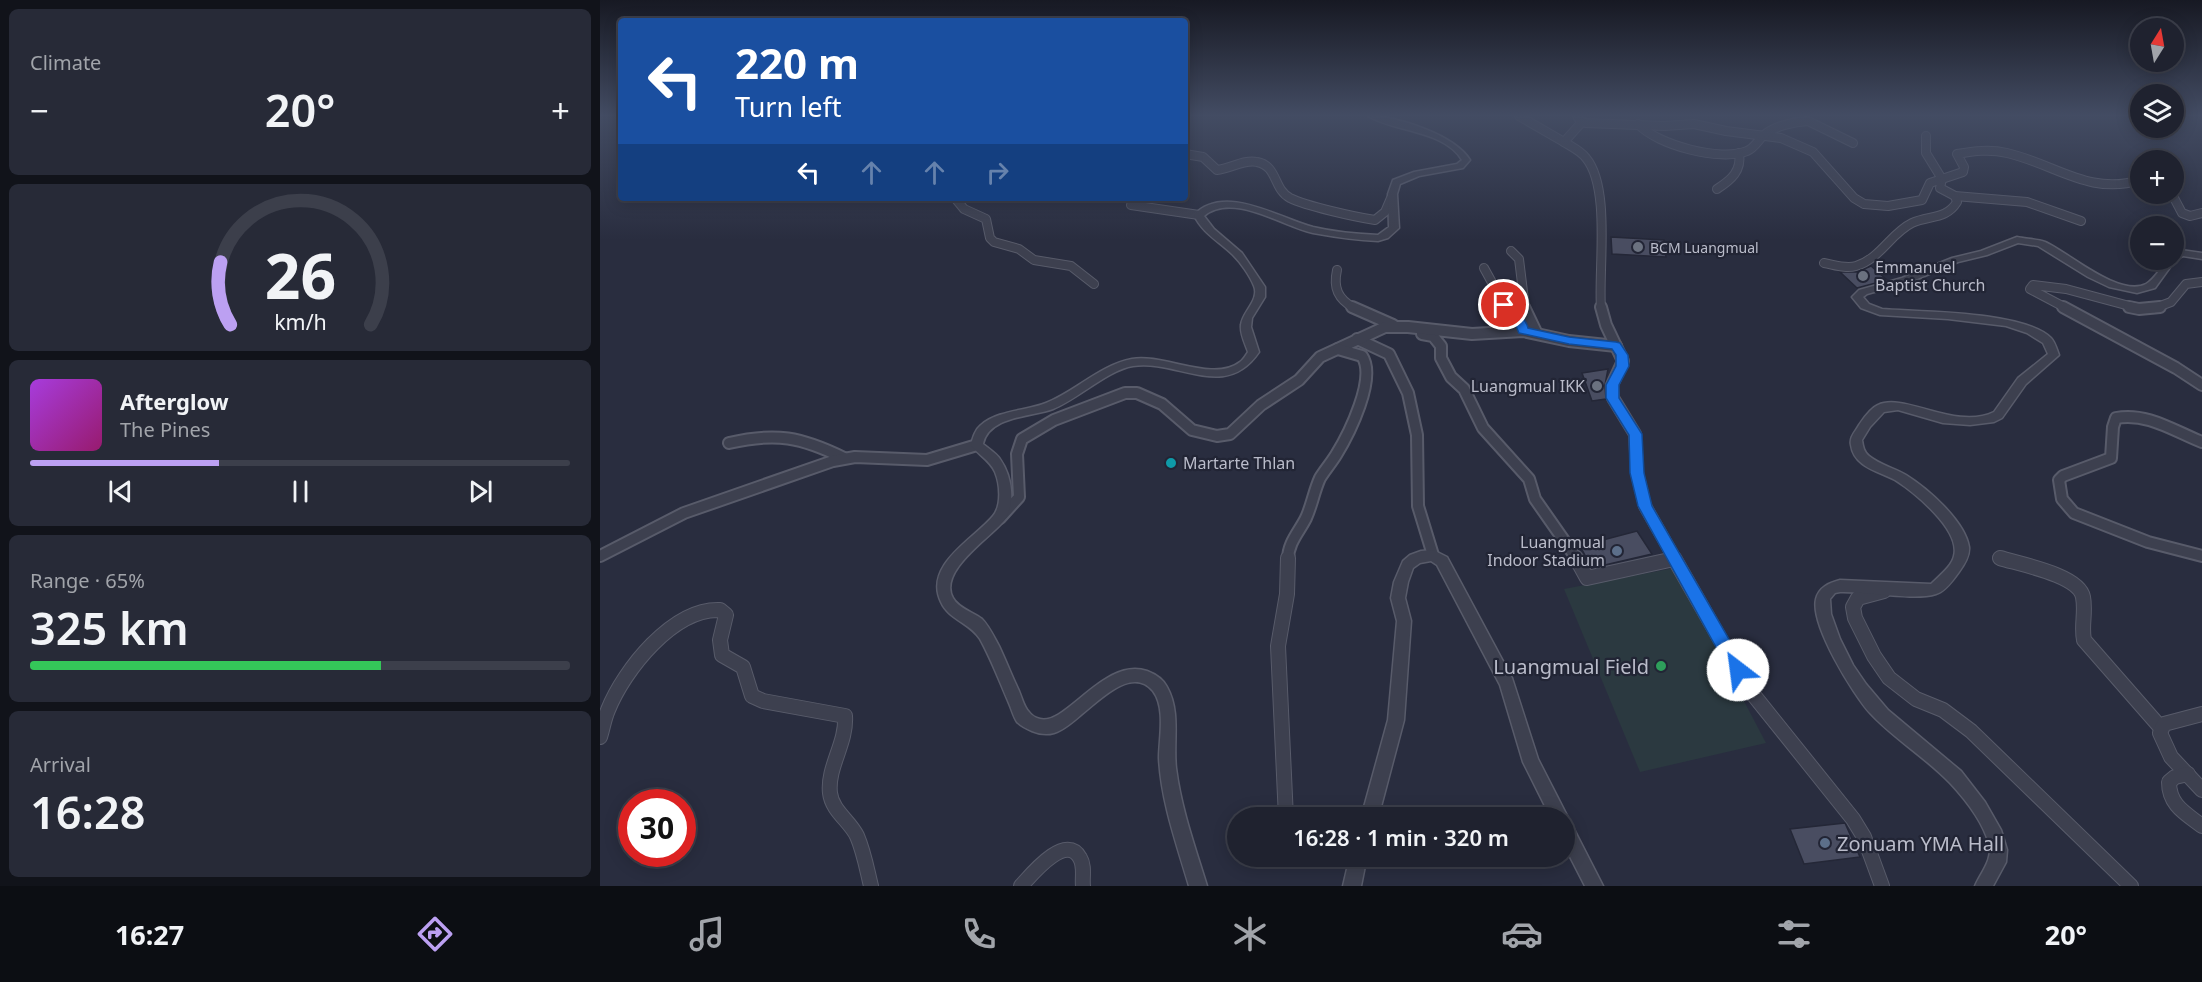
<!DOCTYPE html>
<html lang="en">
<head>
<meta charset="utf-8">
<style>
  :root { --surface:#1f222f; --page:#272a37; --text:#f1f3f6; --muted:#a1a4aa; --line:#3c3f4b; --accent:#bca0f2 }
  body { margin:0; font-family:"Noto Sans",sans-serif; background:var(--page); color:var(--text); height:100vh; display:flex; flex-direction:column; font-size:22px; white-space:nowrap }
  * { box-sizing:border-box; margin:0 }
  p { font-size:20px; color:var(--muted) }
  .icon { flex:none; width:33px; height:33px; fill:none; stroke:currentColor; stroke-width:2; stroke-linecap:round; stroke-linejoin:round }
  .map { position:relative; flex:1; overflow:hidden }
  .side { display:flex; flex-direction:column; gap:9px; padding:9px; background:#11131a; width:600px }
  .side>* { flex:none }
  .hud { position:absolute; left:18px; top:18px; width:570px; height:183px; border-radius:6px; box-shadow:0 3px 15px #0003,0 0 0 2px var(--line); background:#1a4fa0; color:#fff; overflow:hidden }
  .needle { width:39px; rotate:11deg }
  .fabs { position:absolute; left:1530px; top:18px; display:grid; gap:12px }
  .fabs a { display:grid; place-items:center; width:54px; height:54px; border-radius:50%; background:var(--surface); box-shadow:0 3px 15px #0003,0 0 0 2px var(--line); font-size:30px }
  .speed { position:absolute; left:18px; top:789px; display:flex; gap:12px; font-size:30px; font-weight:700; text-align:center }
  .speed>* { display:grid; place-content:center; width:78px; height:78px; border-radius:50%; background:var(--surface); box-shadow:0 3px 15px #0003,0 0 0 2px var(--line); line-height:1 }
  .speed .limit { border:9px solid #d22; background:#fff; color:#111 }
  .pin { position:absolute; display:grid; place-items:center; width:51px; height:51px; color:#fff; margin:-26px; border:3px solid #fff; border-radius:50%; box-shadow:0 2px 6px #0007 }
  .me { position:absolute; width:66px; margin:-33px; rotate:330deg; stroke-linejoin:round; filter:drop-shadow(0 0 4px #0008) }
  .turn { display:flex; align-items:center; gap:21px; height:126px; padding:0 18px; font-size:27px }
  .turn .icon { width:78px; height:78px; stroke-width:2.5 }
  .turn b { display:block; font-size:42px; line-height:51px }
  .lanes { display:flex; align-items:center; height:57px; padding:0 18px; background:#0003; justify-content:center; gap:30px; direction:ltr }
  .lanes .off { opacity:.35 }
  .big { font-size:45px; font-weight:600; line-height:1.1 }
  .side .card { flex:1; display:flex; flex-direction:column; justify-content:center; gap:9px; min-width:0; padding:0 21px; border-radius:9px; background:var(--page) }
  .side .dial { align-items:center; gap:0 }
  .dial svg { height:156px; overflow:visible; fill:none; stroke:var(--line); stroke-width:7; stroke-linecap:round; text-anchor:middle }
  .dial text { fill:var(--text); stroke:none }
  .song { display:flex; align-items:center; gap:18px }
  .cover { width:72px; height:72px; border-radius:9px; background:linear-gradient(135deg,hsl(280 70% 55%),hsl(320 70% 35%)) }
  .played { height:6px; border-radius:3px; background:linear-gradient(90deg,var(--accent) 35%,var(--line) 35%) }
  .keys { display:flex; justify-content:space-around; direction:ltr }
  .heat { display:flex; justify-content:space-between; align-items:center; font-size:33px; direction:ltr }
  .charge { height:9px; border-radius:4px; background:linear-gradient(90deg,#34c759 65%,var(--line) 0) }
  .trip { position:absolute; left:627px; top:807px; width:348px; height:60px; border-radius:30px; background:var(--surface); box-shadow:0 3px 15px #0003,0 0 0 2px var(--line); font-weight:600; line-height:60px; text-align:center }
  .dock { display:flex; height:96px; justify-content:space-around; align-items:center; background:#0c0e13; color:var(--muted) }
  .dock .icon { width:42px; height:42px }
  .dock .current { color:var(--accent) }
  .dock b { font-size:27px; color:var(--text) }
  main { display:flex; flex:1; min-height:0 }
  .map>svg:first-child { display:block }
  .green { fill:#2b3940 }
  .building { fill:#494d61; stroke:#242737; stroke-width:1.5 }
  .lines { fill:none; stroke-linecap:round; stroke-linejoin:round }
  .minor-far2-casing { stroke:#585b6a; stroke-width:10 }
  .minor-far1-casing { stroke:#585b6a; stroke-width:14 }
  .minor-casing { stroke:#585b6a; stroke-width:16 }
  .tertiary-casing { stroke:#585b6a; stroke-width:3 }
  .minor-far2 { stroke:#3d404f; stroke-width:8 }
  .minor-far1 { stroke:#3d404f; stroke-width:10 }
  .minor { stroke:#3d404f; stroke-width:14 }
  .tertiary { fill:#3d404f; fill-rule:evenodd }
  .route { fill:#1a73e8; stroke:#114b97; stroke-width:1.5 }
  .worship-dot { fill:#6b7280; stroke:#222535; stroke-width:2 }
  .culture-dot { fill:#0f9aa8; stroke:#222535; stroke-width:2 }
  .service-dot { fill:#5c6f8a; stroke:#222535; stroke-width:2 }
  .leisure-dot { fill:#2e9e5b; stroke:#222535; stroke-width:2 }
  .labels { text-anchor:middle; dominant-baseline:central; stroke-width:4.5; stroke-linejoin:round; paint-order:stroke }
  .far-poi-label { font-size:14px; fill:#babcca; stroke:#222535; text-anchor:start }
  .poi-label { font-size:16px; fill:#babcca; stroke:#222535; text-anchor:start }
  .near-poi-label { font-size:20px; fill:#babcca; stroke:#222535; text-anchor:end }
</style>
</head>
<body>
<main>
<section class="side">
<div class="card"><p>Climate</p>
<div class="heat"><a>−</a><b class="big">20°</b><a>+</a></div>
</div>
<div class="card dial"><svg viewBox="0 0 100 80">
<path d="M14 69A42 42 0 1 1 86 69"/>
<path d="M14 69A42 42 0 0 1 9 37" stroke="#bca0f2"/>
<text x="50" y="56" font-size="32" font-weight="700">26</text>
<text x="50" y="72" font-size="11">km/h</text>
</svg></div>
<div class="card">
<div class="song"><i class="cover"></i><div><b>Afterglow</b><p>The Pines</p></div></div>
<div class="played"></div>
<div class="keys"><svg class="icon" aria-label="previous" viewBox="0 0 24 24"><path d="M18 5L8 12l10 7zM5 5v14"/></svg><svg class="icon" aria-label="pause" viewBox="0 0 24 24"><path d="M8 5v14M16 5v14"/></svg><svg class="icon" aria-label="next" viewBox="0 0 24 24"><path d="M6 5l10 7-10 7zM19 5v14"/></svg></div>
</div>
<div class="card"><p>Range · 65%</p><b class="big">325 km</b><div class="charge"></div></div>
<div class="card"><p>Arrival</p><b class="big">16:28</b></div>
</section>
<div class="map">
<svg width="1602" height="886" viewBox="0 0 1602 886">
  <rect width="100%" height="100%" fill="#292d3f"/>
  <path class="green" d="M 1074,568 L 1166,743 L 1040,772 L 964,589 Z"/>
  <g class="building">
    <path d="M 1011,237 L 1064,240 L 1066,257 L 1012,254 Z"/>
    <path d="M 1271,266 L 1287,280 L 1257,288 L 1240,272 L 1257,272 Z"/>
    <path d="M 1008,369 L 1005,385 L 1006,399 L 992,401 L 982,373 Z"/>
    <path d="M 1037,531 L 1052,554 L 992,568 L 980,546 Z"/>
    <path d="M 1245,823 L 1260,857 L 1204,864 L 1190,829 Z"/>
  </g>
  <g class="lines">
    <g class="minor-far2-casing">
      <g id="minor-far2">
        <path d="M 919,116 L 964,142"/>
        <path d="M 977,116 L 980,121 L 986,123 L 1064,126 L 1094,124 L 1126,131 L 1181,138 L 1213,152 L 1254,198 L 1264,204 L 1288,206 L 1322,200 L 1330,183 L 1363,172 L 1364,167 L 1357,154 C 1374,151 1390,149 1407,153 C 1455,164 1490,196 1540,180"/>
        <path d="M 982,122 L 964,142 C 972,147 981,151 986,158 C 1011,188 998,270 1001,308"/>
        <path d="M 1038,124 C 1057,145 1121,162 1147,151 C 1155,148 1158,140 1164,135 C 1175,126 1194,122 1208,121 L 1253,143"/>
        <path d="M 1326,136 L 1326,153 L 1342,179 L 1340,188 L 1355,196 L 1427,202 L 1481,221"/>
        <path d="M 585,154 L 603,157 L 617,170 C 630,169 644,159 657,162 C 678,166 673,189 690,198 C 706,206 755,217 775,220 L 785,212 L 791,198"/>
        <path d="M 1117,189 C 1131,180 1142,171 1139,153"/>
        <path d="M 1572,194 L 1582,213 L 1590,216 L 1602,213"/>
        <path d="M 355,198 L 364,209 L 386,219 L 390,238 L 394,242 L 419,249 L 434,260 L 471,266 L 494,284"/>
        <path d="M 531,205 L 599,215"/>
        <path d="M 911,251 L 919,259 L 925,308"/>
        <path d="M 1224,263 C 1235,265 1246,269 1256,266 C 1280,259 1291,233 1312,223 C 1329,215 1346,220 1357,202 L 1355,196"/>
        <path d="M 884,268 L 906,308"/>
        <path d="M 737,270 C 733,288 738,299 754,308"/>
        <path d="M 1466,308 L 1430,289 L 1433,285 L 1466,289 L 1537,308"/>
        <path d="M 1555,308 L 1571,302 L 1586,284 L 1602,282"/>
      </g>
    </g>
    <g class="minor-far1-casing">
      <g id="minor-far1">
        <path d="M 752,307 L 793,325"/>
        <path d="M 904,307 L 919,322 L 923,331"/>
        <path d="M 924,307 L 936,332"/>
        <path d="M 1001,307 L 1006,325 L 1023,361 L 1012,385 L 1013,398 L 1035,434 L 1037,473 L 1045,506 L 1075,559"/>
        <path d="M 1463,307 L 1576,368 L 1602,385"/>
        <path d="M 1529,307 L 1539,309 L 1560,307"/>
        <path d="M 822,334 L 833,336 L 841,346 L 841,358 L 851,377 L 864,389 L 883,428 L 929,479 L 935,499 L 977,559"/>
        <path d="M 757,339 L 789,354 L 808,393 L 817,435 L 818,506 L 833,555"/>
        <path d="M 1602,442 C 1574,431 1547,412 1516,418 L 1513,427 L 1511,458 L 1463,476 L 1459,480 L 1462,499 L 1474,513 L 1548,542 L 1602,556"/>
        <path d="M 129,443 C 176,432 201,437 244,458"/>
        <path d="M 400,518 L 419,497 L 417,454 L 422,439 L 454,420 L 525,393 L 537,393 L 562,404 L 592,430 L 617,436 L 630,434 L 661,405 L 699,380 L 720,357 L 785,327 L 808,327 L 872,334 L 923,331 L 969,341 L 1016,346"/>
        <path d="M 0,556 L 84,513 L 233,461 L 255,457 L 327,460 L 377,445"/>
        <path d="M 1400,558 L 1403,559"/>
        <path d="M 688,559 C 688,543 699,532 706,518 C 712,505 714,491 720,478 C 725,470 731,463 736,455 C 749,434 777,378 762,356 L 738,349"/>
      </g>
    </g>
    <g class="minor-casing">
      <g id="minor">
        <path d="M 976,558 L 987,578 L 1074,559"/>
        <path d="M 1074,558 L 1148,688 L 1253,819 L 1264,837 L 1282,886"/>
        <path d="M 1400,558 C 1419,564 1479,575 1483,597 C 1486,612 1481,626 1484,640 L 1561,728"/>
        <path d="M 1284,591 L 1258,598 L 1253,607 L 1255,618 L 1274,656 L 1289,678 L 1316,699 L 1343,710 L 1371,731 L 1531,886"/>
        <path d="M 1602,714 L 1564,724 L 1560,733 L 1571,757 L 1602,790"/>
        <path d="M 0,737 C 3,728 4,719 8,710 C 24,670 73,608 120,610 L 126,615 L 120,640 L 122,655 L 143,667 L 152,696 L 163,701 L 245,716 C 247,743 227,767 230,793 C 232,811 250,821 257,836 C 264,852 267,870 271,886"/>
        <path d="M 1588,774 L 1575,777 L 1569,782 C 1569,805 1585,813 1602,826"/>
        <path d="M 686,818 L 678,646 L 687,594 L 688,558"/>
        <path d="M 421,886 C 431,875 466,832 480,858 C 485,866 482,878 483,886"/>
      </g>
    </g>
    <g class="tertiary-casing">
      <g id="tertiary">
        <path d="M 768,116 C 797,116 855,135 870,160 L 863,168 L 819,176 L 800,184 L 797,194 L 799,228 L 788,238 L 778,241 C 756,240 735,237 713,233 C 682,226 633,192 604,216 L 614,229 L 642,253 L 665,287 L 665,297 L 652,318 L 651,327 L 659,352 C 625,402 578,359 533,366 C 508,370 478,399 453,409 C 431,417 389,416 383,444 C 389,449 396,453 400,459 C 412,476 417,506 402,523 C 388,539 338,572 353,598 C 358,608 373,612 382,619 C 389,626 394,637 399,646 C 406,661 412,676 419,691 C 422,698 424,707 429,712 C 431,715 436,718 440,719 C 466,726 505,656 547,671 C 555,674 563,679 567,687 C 581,712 573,741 576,768 C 581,808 595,847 607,886 L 589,886 C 577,845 561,801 559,758 C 559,739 566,708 553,691 C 525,658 480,726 454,733 C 447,735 439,734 432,731 C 427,729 421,726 417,722 C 413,716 411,707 408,701 C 399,680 391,659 380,639 C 370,623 348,619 341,602 C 323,565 374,539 393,516 C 402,505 400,484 395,472 C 390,460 378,455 371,445 C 373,437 375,430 381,425 C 398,410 426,411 446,403 C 476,391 500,365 532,359 C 563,353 613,383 640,362 C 643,360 646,355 648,352 C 645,343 640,334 641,325 C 642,312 660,300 654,286 C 650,276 641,263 633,255 C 620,242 602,233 594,215 C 624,183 679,218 713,227 C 734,232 756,234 778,235 L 789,227 L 788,194 L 793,180 L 814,172 L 857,164 L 862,160 C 844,130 794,132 768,116 Z"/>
        <path d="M 1417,237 C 1426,239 1437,239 1445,242 C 1468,252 1519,298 1546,284 C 1554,280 1561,267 1567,260 L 1574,260 L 1574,253 L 1581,250 L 1602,253 L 1602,259 L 1583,256 L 1576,259 L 1555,288 L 1537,293 L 1509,287 L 1488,277 L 1438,246 L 1418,243 L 1387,255 L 1358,262 L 1310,282 L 1267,294 L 1263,297 L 1269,304 L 1282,309 C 1320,312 1424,311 1451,338 C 1455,342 1457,350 1459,355 L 1426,384 L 1402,418 L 1394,422 L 1370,425 L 1343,423 L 1298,410 L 1284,412 L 1270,427 L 1262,440 C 1263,447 1264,452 1269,456 C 1280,465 1294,468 1306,475 C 1327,488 1365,521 1369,547 C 1370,556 1364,565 1359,572 C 1354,579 1345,592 1336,594 C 1314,601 1266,591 1240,592 L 1235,593 L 1230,599 L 1231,614 L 1240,639 L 1253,665 L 1266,684 L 1288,710 L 1361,771 L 1385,802 L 1401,830 L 1407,850 L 1406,862 L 1393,886 L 1375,886 C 1381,872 1393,860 1389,844 C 1383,822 1365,799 1350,783 C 1325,757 1294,739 1270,713 C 1253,694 1210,625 1216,599 C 1219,587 1229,583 1240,580 L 1331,584 C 1339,576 1352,566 1354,556 C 1361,530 1314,492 1295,480 C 1278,471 1254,467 1251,445 C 1249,437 1256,431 1259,425 C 1263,419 1271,408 1278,405 C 1304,392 1356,431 1394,412 L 1418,378 L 1448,354 L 1443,343 L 1427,333 L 1406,326 L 1348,319 L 1280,315 L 1261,308 L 1252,297 L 1259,290 L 1302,278 L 1352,258 L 1381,251 Z"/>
        <path d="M 833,550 L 847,557 L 912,678 L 938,759 L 1003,886 L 985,886 L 964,845 L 964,818 L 951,818 L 923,762 L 900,685 L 837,565 L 831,561 L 820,563 L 813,568 L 808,582 L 805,598 L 811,621 L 804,720 L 778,818 L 761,818 L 788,720 L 797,621 L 791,598 L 794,582 L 803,561 L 810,555 L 821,551 Z"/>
        <path d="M 750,856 L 767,856 L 761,886 L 743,886 Z"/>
      </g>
    </g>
    <use href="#minor-far2" class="minor-far2"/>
    <use href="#minor-far1" class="minor-far1"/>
    <use href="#minor" class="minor"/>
    <use href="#tertiary" class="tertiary"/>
  </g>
  <linearGradient id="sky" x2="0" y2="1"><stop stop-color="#171923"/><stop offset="0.48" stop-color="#434c63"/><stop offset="1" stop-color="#434c63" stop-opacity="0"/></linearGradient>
  <rect width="1602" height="240" fill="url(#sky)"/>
  <path class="route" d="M 904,301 L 908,302 C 914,312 926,317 928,328 L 969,337 L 1016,342 L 1020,343 L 1028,355 L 1029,366 L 1019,385 L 1019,398 L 1042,434 L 1044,473 L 1052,506 L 1144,665 L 1146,670 L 1144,676 L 1138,678 L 1132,676 L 1038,506 L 1030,473 L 1029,435 L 1006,398 L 1006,385 L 1016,366 L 1016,355 L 1012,349 L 969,344 L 919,333 L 915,324 L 903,314 L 898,305 Z"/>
  <g class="worship-dot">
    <circle cx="1038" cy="247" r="6"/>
    <circle cx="1263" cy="276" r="6"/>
    <circle cx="997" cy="386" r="6"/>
  </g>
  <circle class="culture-dot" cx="571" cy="463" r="6"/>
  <g class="service-dot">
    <circle cx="1017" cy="551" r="6"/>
    <circle cx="1225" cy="843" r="6"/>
  </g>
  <circle class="leisure-dot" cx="1061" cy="666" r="6"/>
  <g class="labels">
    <g class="far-poi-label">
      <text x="1050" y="247">BCM Luangmual</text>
    </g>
    <g class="poi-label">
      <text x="1275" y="267">Emmanuel<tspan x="1275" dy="18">Baptist Church</tspan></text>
      <text x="985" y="386" text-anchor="end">Luangmual IKK</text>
      <text x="583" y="463">Martarte Thlan</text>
      <text x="1005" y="542" text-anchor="end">Luangmual<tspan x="1005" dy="18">Indoor Stadium</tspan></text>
    </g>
    <g class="near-poi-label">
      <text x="1049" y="666">Luangmual Field</text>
      <text x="1237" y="843" text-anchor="start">Zonuam YMA Hall</text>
    </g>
  </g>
</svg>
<div class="fabs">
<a><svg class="needle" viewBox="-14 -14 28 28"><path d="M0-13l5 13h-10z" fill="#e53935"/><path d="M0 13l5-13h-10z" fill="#a1a4aa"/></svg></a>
<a><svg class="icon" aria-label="layers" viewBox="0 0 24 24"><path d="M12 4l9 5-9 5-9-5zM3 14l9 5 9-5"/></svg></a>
<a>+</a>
<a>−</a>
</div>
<div class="speed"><div class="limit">30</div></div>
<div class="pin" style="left:904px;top:305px;background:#d93025"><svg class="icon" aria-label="arrive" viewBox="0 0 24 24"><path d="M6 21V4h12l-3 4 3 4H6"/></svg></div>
<svg class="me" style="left:1138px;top:670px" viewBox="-20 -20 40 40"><circle r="19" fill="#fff"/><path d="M0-13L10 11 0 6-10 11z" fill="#1a73e8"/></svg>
<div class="trip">16:28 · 1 min · 320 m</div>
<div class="hud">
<div class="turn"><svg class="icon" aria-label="left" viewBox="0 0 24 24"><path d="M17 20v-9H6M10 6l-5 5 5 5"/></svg><div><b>220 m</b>Turn left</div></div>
<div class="lanes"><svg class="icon" aria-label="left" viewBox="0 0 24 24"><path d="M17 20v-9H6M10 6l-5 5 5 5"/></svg><svg class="icon off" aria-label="ahead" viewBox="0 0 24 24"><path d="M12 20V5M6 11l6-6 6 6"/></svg><svg class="icon off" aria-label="ahead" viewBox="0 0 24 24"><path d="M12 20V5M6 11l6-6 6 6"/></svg><svg class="icon off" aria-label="right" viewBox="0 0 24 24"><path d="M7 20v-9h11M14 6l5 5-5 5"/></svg></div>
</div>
</div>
</main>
<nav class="dock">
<b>16:27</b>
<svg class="icon current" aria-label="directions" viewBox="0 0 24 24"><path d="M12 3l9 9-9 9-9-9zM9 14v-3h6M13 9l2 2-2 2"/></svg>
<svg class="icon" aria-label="music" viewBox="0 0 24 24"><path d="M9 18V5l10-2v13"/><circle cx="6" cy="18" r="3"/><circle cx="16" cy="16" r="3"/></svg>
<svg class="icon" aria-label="phone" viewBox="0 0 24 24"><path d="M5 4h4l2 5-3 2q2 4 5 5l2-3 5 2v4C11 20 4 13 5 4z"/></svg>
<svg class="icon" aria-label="climate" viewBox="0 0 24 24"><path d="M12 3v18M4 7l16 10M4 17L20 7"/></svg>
<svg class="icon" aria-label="car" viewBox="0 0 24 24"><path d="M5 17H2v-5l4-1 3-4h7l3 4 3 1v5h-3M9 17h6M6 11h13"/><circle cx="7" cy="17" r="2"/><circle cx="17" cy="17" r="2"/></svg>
<svg class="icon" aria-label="filters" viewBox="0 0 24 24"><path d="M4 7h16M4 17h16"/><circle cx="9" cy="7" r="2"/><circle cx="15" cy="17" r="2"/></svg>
<b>20°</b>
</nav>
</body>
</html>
